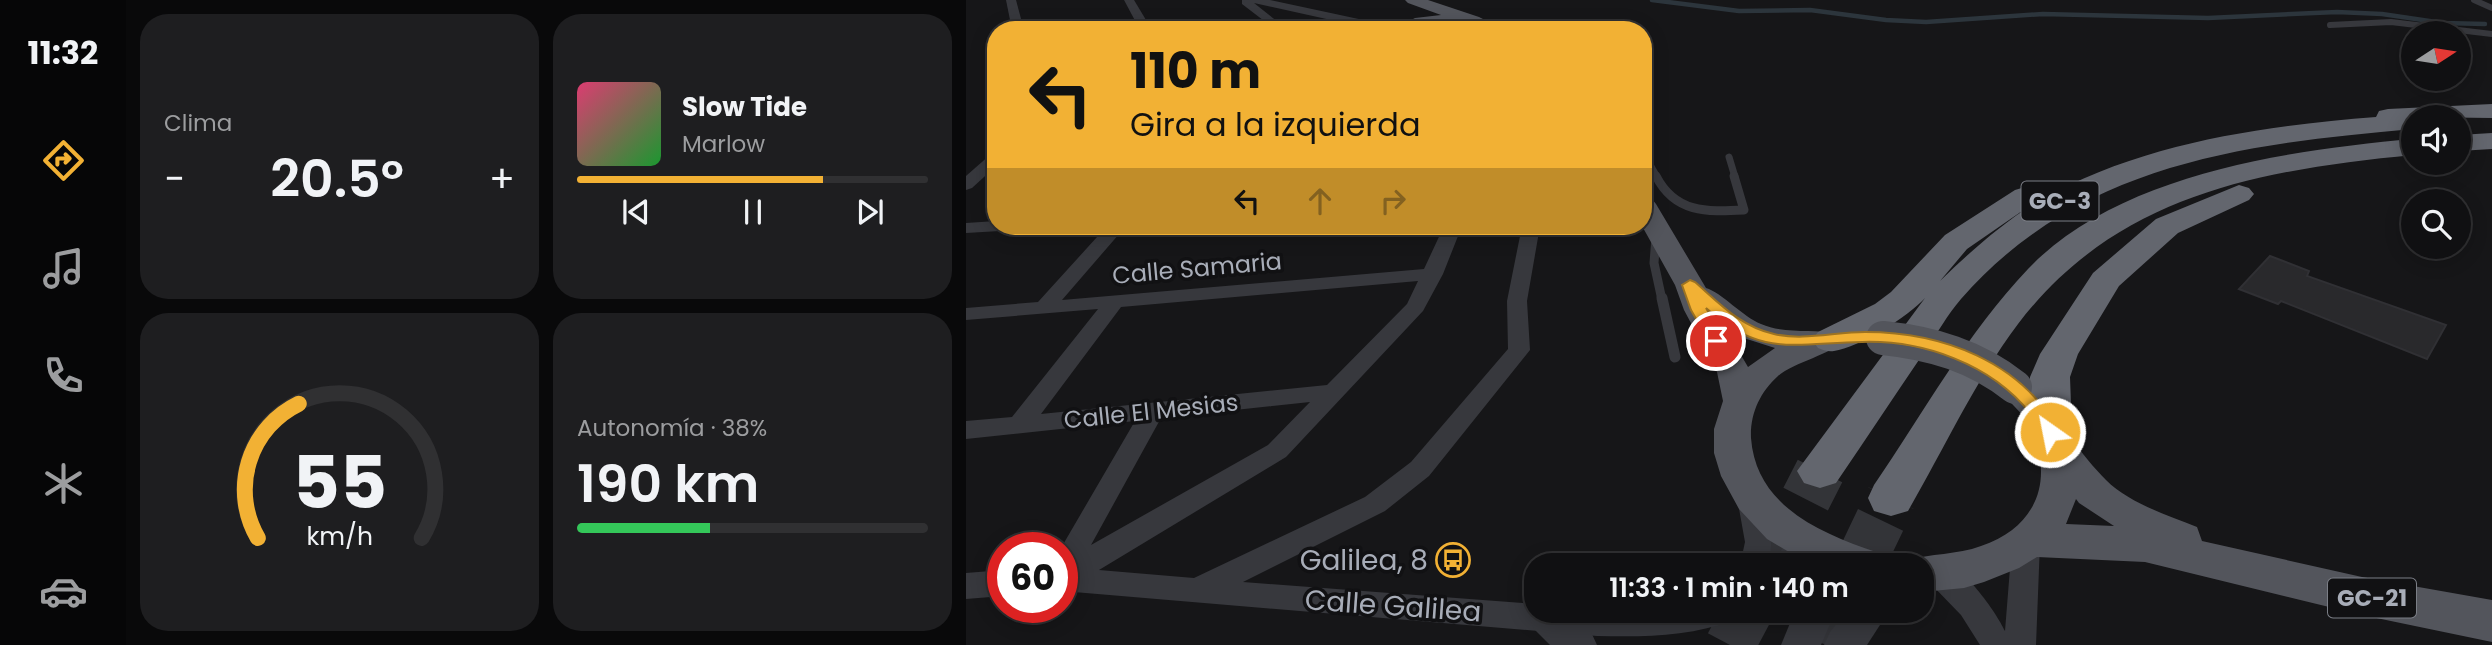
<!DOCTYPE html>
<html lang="es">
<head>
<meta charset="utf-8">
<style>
  :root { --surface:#101012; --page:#1e1e20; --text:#f1f3f6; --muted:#9c9d9f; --line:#303032; --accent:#f2b134 }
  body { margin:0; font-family:Poppins,sans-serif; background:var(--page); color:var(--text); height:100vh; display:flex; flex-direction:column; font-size:26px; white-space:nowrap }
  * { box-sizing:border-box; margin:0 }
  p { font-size:23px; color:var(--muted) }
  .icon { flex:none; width:38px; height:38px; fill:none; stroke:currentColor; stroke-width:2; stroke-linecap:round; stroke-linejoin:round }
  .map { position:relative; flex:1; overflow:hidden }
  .details { display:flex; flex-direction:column; gap:14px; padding:14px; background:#09090a; width:840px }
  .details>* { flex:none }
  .top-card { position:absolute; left:21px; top:21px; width:665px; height:214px; border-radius:28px; box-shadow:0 4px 18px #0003,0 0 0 2px var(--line); background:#f2b134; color:#111; overflow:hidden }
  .needle { width:46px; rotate:78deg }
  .tools { position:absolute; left:1435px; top:21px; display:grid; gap:14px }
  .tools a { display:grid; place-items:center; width:70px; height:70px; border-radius:50%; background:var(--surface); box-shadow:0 4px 18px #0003,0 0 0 2px var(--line); font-size:35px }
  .speed { position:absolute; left:21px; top:532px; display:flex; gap:14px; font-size:35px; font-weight:700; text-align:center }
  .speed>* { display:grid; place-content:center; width:91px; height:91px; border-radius:50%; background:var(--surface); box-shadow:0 4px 18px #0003,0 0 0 2px var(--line); line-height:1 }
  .speed .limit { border:10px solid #d22; background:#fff; color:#111 }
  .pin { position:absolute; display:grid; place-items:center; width:60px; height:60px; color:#fff; margin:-30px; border:4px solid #fff; border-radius:50%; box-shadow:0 2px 7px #0007 }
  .me { position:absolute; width:77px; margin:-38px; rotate:327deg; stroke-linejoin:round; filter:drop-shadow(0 0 5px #0008) }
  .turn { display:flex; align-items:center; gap:24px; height:147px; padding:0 28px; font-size:32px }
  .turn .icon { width:91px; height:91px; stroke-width:2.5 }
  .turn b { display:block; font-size:49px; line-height:60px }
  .lanes { display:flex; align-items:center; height:66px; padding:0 28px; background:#0003; justify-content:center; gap:35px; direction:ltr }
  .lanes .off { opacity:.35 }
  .big { font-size:52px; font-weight:600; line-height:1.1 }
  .details .widget { flex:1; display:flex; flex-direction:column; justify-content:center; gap:10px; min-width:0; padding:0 24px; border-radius:28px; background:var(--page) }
  .details .dial { align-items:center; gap:0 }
  .dial svg { height:182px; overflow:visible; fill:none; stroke:var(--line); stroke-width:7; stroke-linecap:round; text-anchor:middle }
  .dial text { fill:var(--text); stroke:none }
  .song { display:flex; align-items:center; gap:21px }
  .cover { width:84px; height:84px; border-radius:10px; background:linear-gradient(135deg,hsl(340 70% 55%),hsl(130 70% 35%)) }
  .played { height:7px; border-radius:4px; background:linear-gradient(90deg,var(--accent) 70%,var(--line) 70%) }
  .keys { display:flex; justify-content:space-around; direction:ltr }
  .heat { display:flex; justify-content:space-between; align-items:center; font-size:38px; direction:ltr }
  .charge { height:10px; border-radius:5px; background:linear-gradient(90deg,#34c759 38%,var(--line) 0) }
  .details .tiles { flex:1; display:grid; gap:14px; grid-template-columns:repeat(2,1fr) }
  .trip { position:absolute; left:558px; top:553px; width:410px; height:70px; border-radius:28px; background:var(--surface); box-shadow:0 4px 18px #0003,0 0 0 2px var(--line); font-weight:600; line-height:70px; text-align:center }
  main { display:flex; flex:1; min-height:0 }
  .tab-bar { display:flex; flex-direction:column; width:126px; justify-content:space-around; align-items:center; background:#060607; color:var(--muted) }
  .tab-bar .icon { width:49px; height:49px }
  .tab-bar .current { color:var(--accent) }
  .tab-bar b { font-size:32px; color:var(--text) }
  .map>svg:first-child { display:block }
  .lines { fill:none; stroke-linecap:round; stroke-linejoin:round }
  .stream { stroke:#2c353c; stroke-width:4.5 }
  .building { fill:#29292c; stroke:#303034; stroke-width:2 }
  .motorway-tunnel { stroke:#333438; stroke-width:50; stroke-dasharray:50 24; stroke-linecap:butt }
  .service-far3 { stroke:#37383d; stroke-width:6 }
  .service-far2 { stroke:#37383d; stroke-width:7 }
  .service-far1 { stroke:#37383d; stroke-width:9 }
  .service { stroke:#37383d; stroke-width:11 }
  .minor { fill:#37383d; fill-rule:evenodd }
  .tertiary { fill:#37383d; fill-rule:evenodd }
  .primary { fill:#53555c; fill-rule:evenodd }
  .motorway { fill:#63666e; fill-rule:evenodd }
  .primary-bridge { stroke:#53555c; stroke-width:34 }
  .route { fill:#f2b134; stroke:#9d7322; stroke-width:2 }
  .labels { text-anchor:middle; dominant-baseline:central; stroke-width:7; stroke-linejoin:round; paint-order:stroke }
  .shield { fill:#111113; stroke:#7b7e86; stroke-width:2 }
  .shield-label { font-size:23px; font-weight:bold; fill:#a8adb8 }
  .street-label { font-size:24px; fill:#a8adb8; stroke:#111113 }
  .near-poi-label { font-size:28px; fill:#a8adb8; stroke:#111113; text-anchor:end }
  .near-street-label { font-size:28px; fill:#a8adb8; stroke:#111113 }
</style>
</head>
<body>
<main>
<nav class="tab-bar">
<b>11:32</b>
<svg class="icon current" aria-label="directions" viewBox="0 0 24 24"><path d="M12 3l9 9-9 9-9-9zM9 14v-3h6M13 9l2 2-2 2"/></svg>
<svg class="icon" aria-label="music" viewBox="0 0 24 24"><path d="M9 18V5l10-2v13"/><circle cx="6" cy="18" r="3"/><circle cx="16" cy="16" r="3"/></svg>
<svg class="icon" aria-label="phone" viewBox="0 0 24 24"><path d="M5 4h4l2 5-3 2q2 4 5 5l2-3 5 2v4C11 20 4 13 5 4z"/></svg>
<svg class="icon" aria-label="climate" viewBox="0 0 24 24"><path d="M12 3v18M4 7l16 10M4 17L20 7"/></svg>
<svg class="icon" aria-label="car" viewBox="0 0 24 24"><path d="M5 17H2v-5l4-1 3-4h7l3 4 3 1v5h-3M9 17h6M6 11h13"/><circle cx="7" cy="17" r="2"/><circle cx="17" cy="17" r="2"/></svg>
</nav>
<section class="details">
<div class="tiles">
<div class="widget"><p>Clima</p>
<div class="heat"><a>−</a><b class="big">20.5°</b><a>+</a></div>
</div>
<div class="widget">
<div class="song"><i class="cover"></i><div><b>Slow Tide</b><p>Marlow</p></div></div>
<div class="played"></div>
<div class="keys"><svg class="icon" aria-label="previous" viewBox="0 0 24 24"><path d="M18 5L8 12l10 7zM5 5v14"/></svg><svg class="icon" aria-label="pause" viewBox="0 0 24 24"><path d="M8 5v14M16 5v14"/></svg><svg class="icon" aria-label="next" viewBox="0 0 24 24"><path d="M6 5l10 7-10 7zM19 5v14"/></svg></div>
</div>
<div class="widget dial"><svg viewBox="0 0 100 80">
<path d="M14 69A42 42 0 1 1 86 69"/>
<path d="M14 69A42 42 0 0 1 32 10" stroke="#f2b134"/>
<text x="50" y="56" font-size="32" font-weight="700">55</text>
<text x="50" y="72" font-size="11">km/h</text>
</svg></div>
<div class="widget"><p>Autonomía · 38%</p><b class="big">190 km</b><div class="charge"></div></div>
</div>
</section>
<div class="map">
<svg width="1526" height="645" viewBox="0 0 1526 645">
  <rect width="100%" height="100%" fill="#161618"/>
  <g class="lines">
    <path class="stream" d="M 686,0 L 773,11 L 844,10 L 920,20 L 960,22 L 1077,14 L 1242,18 L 1371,12 L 1416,14 L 1477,23 L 1519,24"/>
  </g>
  <path class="building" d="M 1304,256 L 1343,271 L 1341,276 L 1480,325 L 1461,359 L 1315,301 L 1312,304 L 1273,289 Z"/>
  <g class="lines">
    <g class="motorway-tunnel">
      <path d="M 806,565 L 854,471"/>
      <path d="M 893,565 L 925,498"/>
      <path d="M 764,645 L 782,611"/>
      <path d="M 861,645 L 872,611"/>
    </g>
    <g class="service-far3">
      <path d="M 1508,0 L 1526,8"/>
      <path d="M 1364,25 L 1425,22 L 1526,34"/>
    </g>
    <g class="service-far2">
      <path d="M 763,157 L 769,177"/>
      <path d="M 677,164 L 683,163 L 691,177"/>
    </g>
    <g class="service-far1">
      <path d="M 690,176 C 709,213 740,212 778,210 L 768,176"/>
      <path d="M 690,237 L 688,263 L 696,300"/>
    </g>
    <path class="service" d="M 696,298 L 709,357"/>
    <g class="minor">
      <path d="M 40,0 L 50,0 L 58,30 L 46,30 Z"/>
      <path d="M 158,0 L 168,0 L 186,30 L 174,30 Z"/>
      <path d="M 276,0 L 304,0 L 416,24 L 423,30 L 410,30 L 288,3 L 322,30 L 310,30 L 276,4 Z"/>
      <path d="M 30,152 L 30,166 L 6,188 L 0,190 L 0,176 L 25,154 Z"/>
      <path d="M 30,221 L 30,226 L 43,226 L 34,231 L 0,233 L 0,223 Z"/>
      <path d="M 141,226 L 160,226 L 96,300 L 458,269 L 478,226 L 496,226 L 477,274 L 457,311 L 320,457 L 133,570 L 228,578 L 399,497 L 445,462 L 542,349 L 541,301 L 556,226 L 574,226 L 561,301 L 564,350 L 463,476 L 419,511 L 277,582 L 570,604 L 570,611 L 772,611 L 768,620 C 723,637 678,637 631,636 L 96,591 L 95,548 L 169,421 L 0,439 L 0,421 L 46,417 L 132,309 L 0,320 L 0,308 L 72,302 ZM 452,281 L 441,304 L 361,385 L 75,414 L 155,307 ZM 344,402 L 302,445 L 125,545 L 195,418 Z"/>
      <path d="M 785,493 L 795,496 C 806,517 807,542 803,565 L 774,565 L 779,542 L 772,503 L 775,496 Z"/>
      <path d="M 836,530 L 846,533 L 850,541 L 836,565 L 806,565 L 826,533 Z"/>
      <path d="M 1060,532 L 1070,535 L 1074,543 L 1070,645 L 1014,645 L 995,615 L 963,582 L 958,573 L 963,564 C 964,564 972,561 974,561 C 995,562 1031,613 1039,631 L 1046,543 L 1050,535 Z"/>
      <path d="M 37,570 L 37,596 L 0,599 L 0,573 Z"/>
    </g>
    <g class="tertiary">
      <path d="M 570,604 L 570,611 L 602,611 L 625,632 L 631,645 L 584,645 L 568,629 L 563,617 Z"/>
      <path d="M 829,611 L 867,611 L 865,622 L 855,645 L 815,645 Z"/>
      <path d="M 881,611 L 923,611 L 901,645 L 858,645 L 864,632 Z"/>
    </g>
    <g class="primary">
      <path d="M 439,0 L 462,0 L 513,17 L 519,20 L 523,30 L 506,30 L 496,23 L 449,30 L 425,30 L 449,18 L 475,15 L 442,3 Z"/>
      <path d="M 677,196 L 686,199 L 690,204 L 740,288 C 755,292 777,317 795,324 C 820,335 847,328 871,334 L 876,341 C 867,354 828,362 812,376 C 794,392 784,414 785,438 C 790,506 854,533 910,552 L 917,565 L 845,565 L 801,539 L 773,509 L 755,476 L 748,453 L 748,429 L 757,401 L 751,372 L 718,310 L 709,285 L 676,226 ZM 762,333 L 809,348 L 782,367 Z"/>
      <path d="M 1049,375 C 1080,384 1089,413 1105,438 C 1115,452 1128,468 1140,480 C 1163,503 1201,515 1231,527 L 1236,541 L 1396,577 L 1526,600 L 1526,642 L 1396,615 L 1179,562 L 1071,557 L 1053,568 L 1018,582 L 998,588 L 956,592 L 956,565 L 938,565 L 940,561 C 965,553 991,555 1015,546 C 1075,526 1090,473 1060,420 C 1052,408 1039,399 1032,387 L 1037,379 ZM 1110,499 L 1113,503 L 1148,526 L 1100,524 Z"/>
    </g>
    <g class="motorway">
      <path d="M 1526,104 L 1526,118 L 1447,117 L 1447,129 C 1278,144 1114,163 995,299 C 981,315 971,334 959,351 C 929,395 900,439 870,483 L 854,488 L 838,483 L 831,471 L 959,298 C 943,316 892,348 868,351 C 862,352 857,350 852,348 L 846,340 L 852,332 L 909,304 L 925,292 L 979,235 L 1049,190 L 1059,187 L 1069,190 L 1074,196 L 1069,202 L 1001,249 L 974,281 C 1005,251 1037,222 1074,200 C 1176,143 1295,126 1410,117 L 1413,111 L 1422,109 Z"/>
      <path d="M 1526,133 L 1526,149 L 1493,151 L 1493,135 Z"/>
      <path d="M 1447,139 L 1447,155 C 1295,170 1151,194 1052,324 C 1009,381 978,449 942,511 L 925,516 L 908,511 L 902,498 L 908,485 C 958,412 1001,333 1062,269 C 1152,174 1323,150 1447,139 Z"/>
      <path d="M 1273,185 L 1283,188 L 1288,194 L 1283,200 L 1212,233 L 1153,286 L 1112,354 L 1104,377 L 1106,432 L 1099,443 L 1084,447 L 1069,443 L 1062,432 L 1064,377 L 1074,354 L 1127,273 L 1190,219 Z"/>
    </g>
    <path class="primary-bridge" d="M 917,338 C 966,343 1010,356 1049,387"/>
  </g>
  <path class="route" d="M 724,280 L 729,282 C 753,303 775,327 808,334 C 837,341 869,332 899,332 C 975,332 1056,361 1093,432 L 1090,436 L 1077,436 C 1073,429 1070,419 1064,413 C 1025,364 957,340 896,342 C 830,343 794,358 740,308 L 759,341 L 750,346 L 745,345 L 725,310 L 716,285 Z"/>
  <defs>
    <g id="bus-ring" transform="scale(1.75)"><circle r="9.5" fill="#111113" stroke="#f2b134" stroke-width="1.5"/><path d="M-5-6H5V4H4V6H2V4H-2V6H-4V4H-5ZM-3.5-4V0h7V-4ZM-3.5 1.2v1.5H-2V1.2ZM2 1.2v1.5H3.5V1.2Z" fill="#f2b134"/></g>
  </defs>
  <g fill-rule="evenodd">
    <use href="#bus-ring" x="487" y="560"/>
  </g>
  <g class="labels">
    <g class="shield">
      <rect x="1055.5" y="181.5" width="77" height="39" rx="5"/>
      <rect x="1362" y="578.5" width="88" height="39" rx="5"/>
    </g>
    <g class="shield-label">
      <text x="1094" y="201">GC-3</text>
      <text x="1406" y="598">GC-21</text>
    </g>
    <g class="street-label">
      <text transform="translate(231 268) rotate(-5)">Calle Samaria</text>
      <text transform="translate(185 411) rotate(-6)">Calle El Mesias</text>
    </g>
    <g class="near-poi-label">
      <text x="462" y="560">Galilea, 8</text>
    </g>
    <g class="near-street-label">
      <text transform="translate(427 606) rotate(4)">Calle Galilea</text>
    </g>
  </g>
</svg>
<div class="tools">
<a><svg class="needle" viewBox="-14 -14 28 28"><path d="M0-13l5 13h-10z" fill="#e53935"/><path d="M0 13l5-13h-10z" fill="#9c9d9f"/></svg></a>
<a><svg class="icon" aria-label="sound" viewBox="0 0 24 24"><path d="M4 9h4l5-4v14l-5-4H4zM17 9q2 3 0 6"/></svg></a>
<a><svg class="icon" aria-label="search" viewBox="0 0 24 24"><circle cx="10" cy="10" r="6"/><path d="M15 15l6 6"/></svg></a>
</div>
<div class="speed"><div class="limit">60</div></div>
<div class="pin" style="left:750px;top:341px;background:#d93025"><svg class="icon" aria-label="arrive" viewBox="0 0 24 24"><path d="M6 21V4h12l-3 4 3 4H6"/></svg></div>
<svg class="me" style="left:1084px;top:432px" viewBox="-20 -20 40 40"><circle r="17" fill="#f2b134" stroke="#fff" stroke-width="3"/><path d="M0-11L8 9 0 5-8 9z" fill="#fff"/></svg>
<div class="trip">11:33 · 1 min · 140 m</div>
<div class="top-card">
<div class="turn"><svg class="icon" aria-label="left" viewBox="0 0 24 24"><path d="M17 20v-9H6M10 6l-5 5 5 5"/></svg><div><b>110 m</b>Gira a la izquierda</div></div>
<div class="lanes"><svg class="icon" aria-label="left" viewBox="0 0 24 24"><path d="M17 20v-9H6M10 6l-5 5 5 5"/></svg><svg class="icon off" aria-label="ahead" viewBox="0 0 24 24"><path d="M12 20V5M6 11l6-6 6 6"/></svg><svg class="icon off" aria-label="right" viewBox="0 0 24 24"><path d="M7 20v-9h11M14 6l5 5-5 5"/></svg></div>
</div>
</div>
</main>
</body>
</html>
